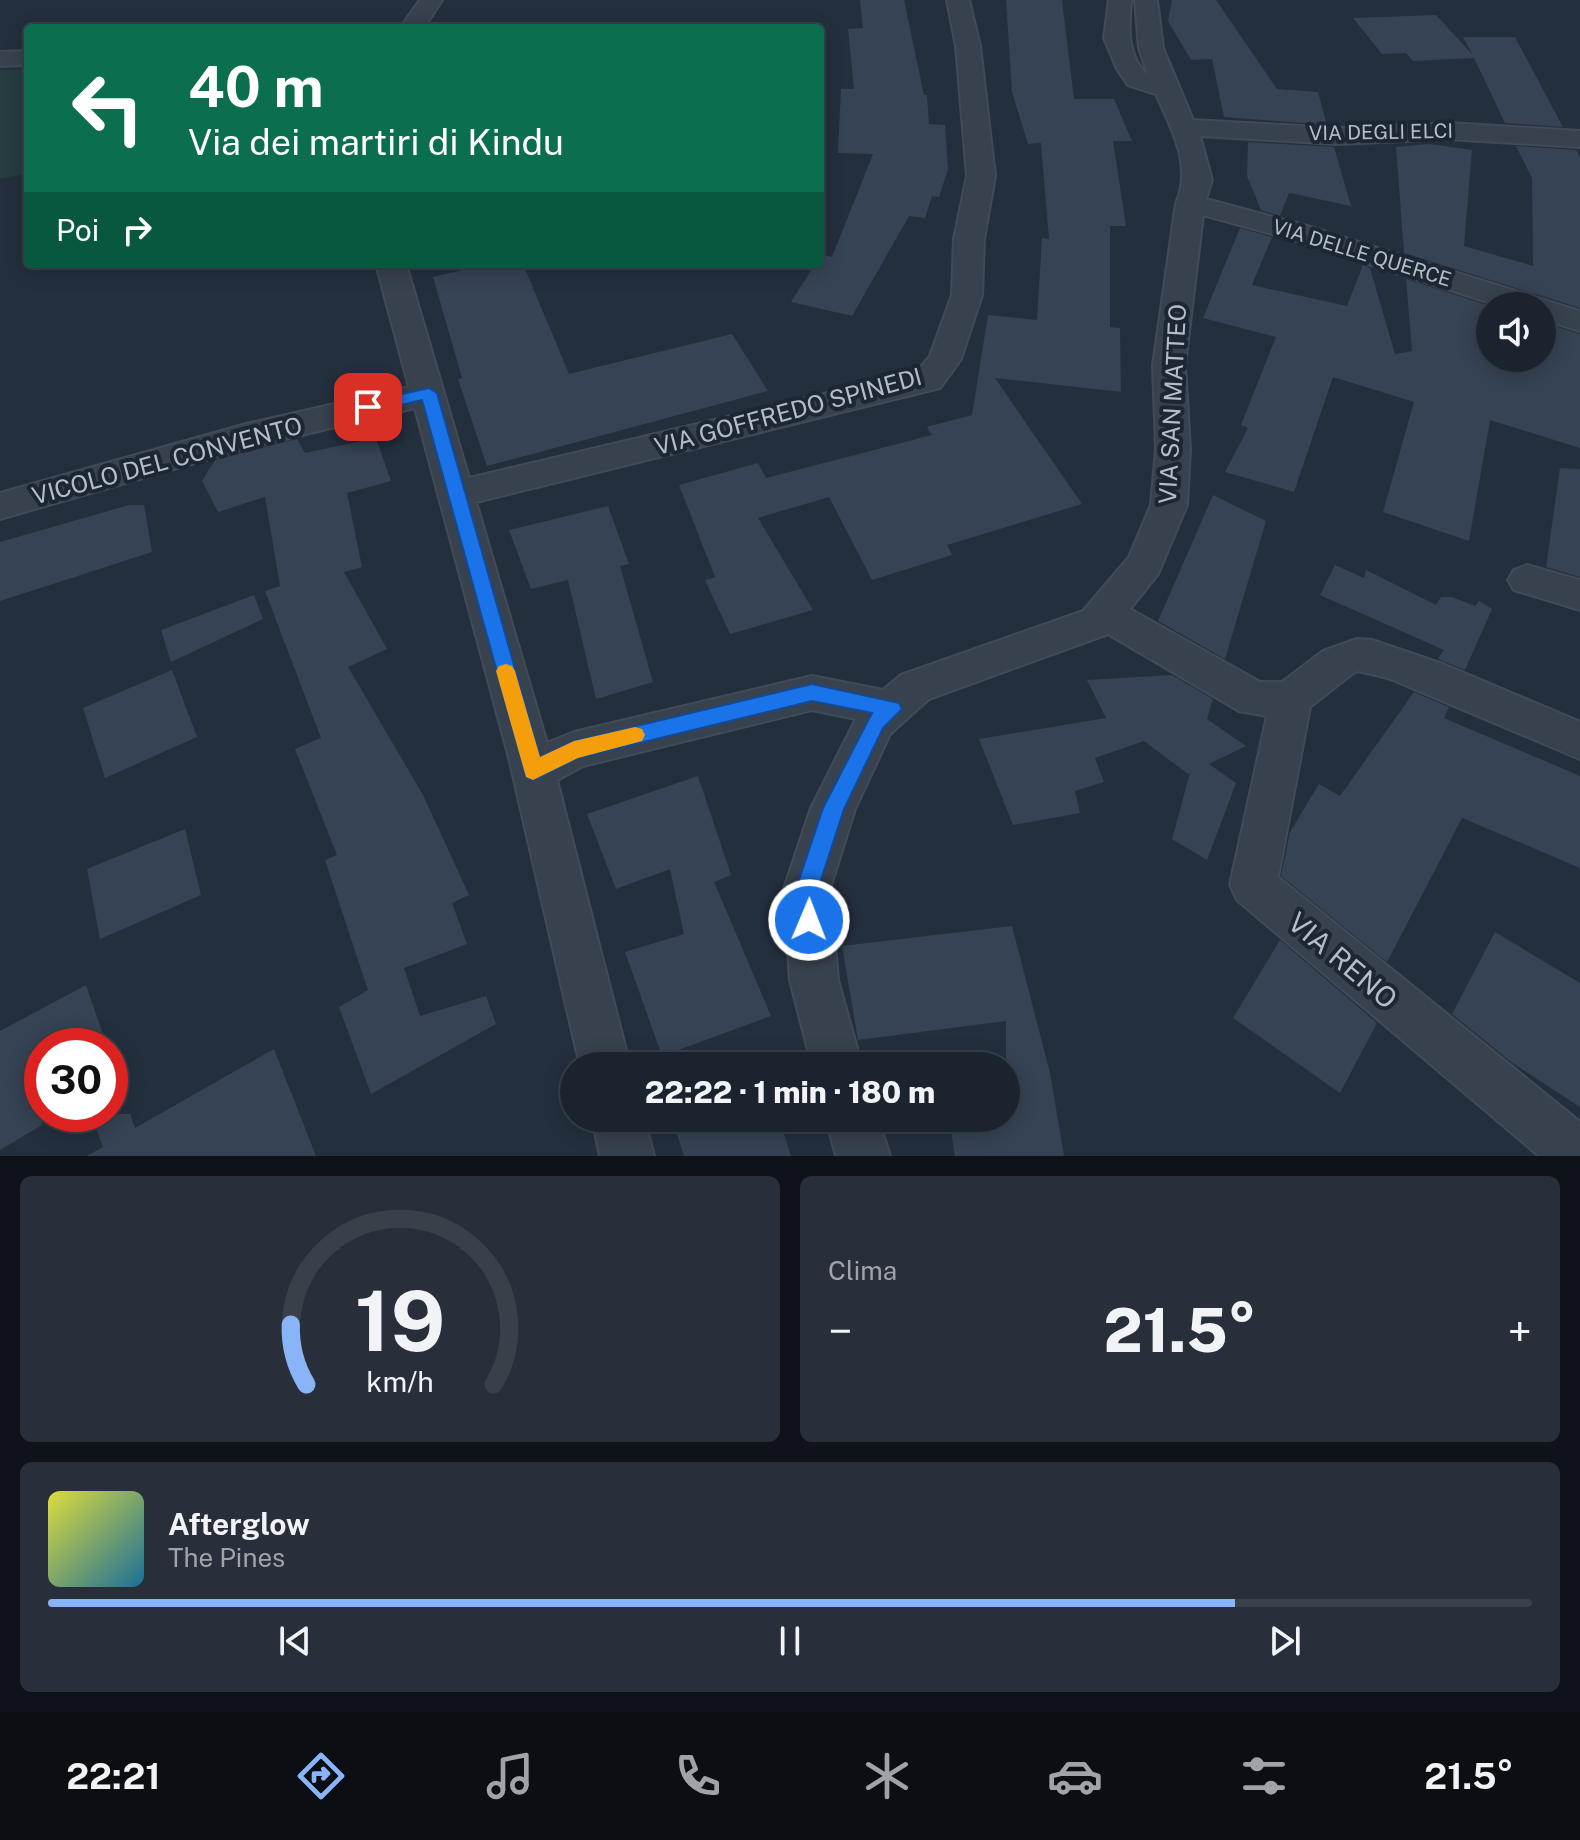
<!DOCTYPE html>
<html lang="it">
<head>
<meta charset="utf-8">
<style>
  :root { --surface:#1b232e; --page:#282f3a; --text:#f1f3f6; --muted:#a0a4aa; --line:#39404a; --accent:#8ab4f8 }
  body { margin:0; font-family:"Public Sans",sans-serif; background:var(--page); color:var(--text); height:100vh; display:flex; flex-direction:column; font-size:30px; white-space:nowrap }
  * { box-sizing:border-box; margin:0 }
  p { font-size:26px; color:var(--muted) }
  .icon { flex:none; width:44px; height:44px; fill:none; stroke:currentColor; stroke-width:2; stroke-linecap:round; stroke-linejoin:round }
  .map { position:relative; height:1156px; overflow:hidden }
  .side { display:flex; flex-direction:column; gap:20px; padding:20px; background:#0f1319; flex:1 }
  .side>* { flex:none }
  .guide { position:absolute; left:24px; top:24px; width:800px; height:244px; border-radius:8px; box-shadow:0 4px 20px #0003,0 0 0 2px var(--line); background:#0b6e4f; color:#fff; overflow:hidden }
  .buttons { position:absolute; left:1476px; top:292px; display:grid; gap:16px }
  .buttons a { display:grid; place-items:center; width:80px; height:80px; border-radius:50%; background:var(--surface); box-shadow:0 4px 20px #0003,0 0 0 2px var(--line); font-size:40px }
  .speed { position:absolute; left:24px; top:1028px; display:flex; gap:16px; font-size:40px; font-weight:700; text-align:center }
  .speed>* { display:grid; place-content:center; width:104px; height:104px; border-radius:50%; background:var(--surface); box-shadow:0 4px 20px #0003,0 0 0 2px var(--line); line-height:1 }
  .speed .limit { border:12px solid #d22; background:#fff; color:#111 }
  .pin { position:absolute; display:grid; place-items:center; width:68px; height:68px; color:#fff; margin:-34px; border-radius:16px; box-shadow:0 4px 12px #0006 }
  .me { position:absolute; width:88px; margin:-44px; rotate:1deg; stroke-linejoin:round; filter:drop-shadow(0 0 6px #0008) }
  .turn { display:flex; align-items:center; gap:28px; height:168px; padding:0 32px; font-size:36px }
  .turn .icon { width:104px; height:104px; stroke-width:2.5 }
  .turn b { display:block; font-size:56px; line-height:68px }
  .then { display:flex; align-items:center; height:76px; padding:0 32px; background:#0003; gap:16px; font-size:30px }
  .big { font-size:60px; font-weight:800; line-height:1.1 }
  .side .tile { flex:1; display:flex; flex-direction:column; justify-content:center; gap:12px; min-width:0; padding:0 28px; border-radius:12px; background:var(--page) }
  .side .dial { align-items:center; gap:0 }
  .dial svg { height:208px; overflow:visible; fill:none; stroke:var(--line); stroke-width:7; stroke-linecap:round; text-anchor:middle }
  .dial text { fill:var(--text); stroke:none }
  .song { display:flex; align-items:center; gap:24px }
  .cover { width:96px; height:96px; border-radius:12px; background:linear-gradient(135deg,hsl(60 70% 55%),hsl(200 70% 35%)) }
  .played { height:8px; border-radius:4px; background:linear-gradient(90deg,var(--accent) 80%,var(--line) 80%) }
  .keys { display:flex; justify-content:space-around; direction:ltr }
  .heat { display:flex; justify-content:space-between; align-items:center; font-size:44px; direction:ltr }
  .side .tiles { flex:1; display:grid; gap:20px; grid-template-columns:1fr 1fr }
  .tile:last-child { grid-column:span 2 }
  .trip { position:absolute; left:560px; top:1052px; width:460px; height:80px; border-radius:40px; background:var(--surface); box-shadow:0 4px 20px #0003,0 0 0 2px var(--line); font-weight:800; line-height:80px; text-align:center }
  .dock { display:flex; height:128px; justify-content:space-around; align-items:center; background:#0b0e12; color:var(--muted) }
  .dock .icon { width:56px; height:56px }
  .dock .active { color:var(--accent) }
  .dock b { font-size:36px; color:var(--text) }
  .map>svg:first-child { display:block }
  .green { fill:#263c3f }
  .building { fill:#364354 }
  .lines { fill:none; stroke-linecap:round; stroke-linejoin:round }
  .minor-casing { stroke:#414a57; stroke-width:4 }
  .minor { fill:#38414e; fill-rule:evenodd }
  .route { fill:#1a73e8; stroke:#114b97; stroke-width:2 }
  .slow { fill:#f59e0b }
  .labels { text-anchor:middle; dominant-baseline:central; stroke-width:8; stroke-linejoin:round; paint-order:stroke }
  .far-street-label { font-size:20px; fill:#b4bcc9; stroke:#1d2633 }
  .street-label { font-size:24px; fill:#b4bcc9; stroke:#1d2633 }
  .near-street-label { font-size:28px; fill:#b4bcc9; stroke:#1d2633 }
</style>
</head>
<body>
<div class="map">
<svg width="1580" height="1156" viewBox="0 0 1580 1156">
  <rect width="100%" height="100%" fill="#242f3e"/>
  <path class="green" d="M 28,69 L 28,173 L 0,179 L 0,70 Z"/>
  <g class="building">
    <path d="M 860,0 L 904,0 L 924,95 L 927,95 L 929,124 L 945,125 L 948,169 L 939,197 L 932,196 L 925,218 L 909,216 L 852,316 L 791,302 L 815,264 L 820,264 L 821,254 L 832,257 L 873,154 L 838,153 L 841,89 L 854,89 L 848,29 L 863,28 Z"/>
    <path d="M 1006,0 L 1062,0 L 1074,99 L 1114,99 L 1132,141 L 1113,141 L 1126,226 L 1110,226 L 1110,327 L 1120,328 L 1121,392 L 995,378 L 1082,504 L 947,545 L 952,555 L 872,580 L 829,497 L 758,518 L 813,610 L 730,634 L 705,580 L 715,577 L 679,485 L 758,463 L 766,478 L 932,435 L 927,427 L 972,415 L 988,315 L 1037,320 L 1042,238 L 1049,239 L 1041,143 L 1028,144 L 1012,92 Z"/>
    <path d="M 1172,0 L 1216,0 L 1277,89 L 1318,92 L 1327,125 L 1224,117 L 1212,59 L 1191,60 L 1168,21 Z"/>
    <path d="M 1436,15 L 1472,54 L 1463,37 L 1515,37 L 1563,127 L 1505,123 L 1474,58 L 1413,61 L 1406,53 L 1382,54 L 1353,18 Z"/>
    <path d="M 1248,142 L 1334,147 L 1351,206 L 1289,193 L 1280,216 L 1261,210 L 1247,176 Z"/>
    <path d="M 1429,144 L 1472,150 L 1464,246 L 1533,266 L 1532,178 L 1516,146 L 1576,150 L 1580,157 L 1580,308 L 1404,253 L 1396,147 Z"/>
    <path d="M 1240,228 L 1272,237 L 1252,285 L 1347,306 L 1363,265 L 1370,268 L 1395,354 L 1412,351 L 1406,279 L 1490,306 L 1490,358 L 1542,358 L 1542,322 L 1580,334 L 1580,448 L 1490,420 L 1469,541 L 1383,512 L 1414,402 L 1333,377 L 1294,492 L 1225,472 L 1248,428 L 1241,425 L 1276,337 L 1203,318 Z"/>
    <path d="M 489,264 L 523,264 L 569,374 L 732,334 L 768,391 L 487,466 L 458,379 L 462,378 L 433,277 Z"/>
    <path d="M 376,438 L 391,481 L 347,493 L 362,567 L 344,572 L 387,649 L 348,667 L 423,795 L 469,895 L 452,903 L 467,944 L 404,968 L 420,1016 L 486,996 L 496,1024 L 371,1094 L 339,1007 L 368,990 L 325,860 L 337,855 L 295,749 L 321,738 L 265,591 L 280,586 L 265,497 L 218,512 L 202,481 L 215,460 L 248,451 L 297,439 L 305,453 Z"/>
    <path d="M 1560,468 L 1580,469 L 1580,577 L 1546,567 Z"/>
    <path d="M 1213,495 L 1266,521 L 1225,659 L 1158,621 Z"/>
    <path d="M 129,505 L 144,505 L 152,552 L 0,601 L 0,542 Z"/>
    <path d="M 608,506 L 629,564 L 620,566 L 653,682 L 596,699 L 568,580 L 531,589 L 509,530 Z"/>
    <path d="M 1335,565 L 1364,578 L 1366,570 L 1436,605 L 1441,597 L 1452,597 L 1475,606 L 1479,601 L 1492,609 L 1465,670 L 1438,659 L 1444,650 L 1320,595 Z"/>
    <path d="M 254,595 L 263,619 L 171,662 L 161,630 Z"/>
    <path d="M 172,670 L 197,737 L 105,778 L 83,708 Z"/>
    <path d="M 1172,675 L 1213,699 L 1207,719 L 1246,746 L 1209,764 L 1236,783 L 1207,860 L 1172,839 L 1190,773 L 1188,774 L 1144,741 L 1095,758 L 1104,782 L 1075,791 L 1080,813 L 1013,825 L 979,739 L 1106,718 L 1087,680 Z"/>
    <path d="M 1414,692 L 1449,707 L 1444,718 L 1580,776 L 1580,868 L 1462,818 L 1387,962 L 1281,876 L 1290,832 L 1319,784 L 1340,796 Z"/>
    <path d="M 698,776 L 731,875 L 714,882 L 771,1016 L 662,1056 L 625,952 L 684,934 L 670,869 L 616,889 L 587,814 Z"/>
    <path d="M 185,829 L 201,895 L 100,939 L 87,869 Z"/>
    <path d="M 1012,926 L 1050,1073 L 1064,1156 L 955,1156 L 949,1118 L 1006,1118 L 1006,1021 L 858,1040 L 842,946 Z"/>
    <path d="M 1495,932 L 1580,983 L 1580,1107 L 1511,1062 L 1452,1014 Z"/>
    <path d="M 1280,940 L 1377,1023 L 1340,1093 L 1233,1018 Z"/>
    <path d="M 86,985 L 107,1046 L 42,1046 L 42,1125 L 0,1150 L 0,1031 Z"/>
    <path d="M 274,1049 L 316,1156 L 87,1156 L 103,1147 L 91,1114 L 130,1114 L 135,1128 Z"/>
    <path d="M 672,1118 L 779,1118 L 791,1156 L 684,1156 Z"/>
  </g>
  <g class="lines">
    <g class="minor-casing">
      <g id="minor">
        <path d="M 420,0 L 442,0 L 424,28 L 400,28 Z"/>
        <path d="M 947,0 L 969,0 L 980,46 L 995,176 L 984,239 L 982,295 L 961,359 L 940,388 L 476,502 L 547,743 L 574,732 L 812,676 L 883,690 L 901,675 L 1083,611 L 1129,557 L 1151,505 L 1156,449 L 1153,365 L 1176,203 C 1193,166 1171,128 1156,94 L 1128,85 L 1117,69 L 1104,38 L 1109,0 L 1131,0 C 1129,27 1126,56 1148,75 L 1139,48 L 1135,0 L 1157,0 L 1163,48 L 1193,120 L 1336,128 L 1449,123 L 1580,131 L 1580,147 L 1449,139 L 1336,144 L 1200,136 L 1212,180 L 1206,199 L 1307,226 L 1580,311 L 1580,331 L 1542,319 L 1542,306 L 1500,306 L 1287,238 L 1203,215 L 1185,365 L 1190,449 L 1187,505 L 1158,574 L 1130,609 L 1260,682 L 1282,682 L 1323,651 L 1357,639 L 1372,640 L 1443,664 L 1580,722 L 1580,759 L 1388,678 L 1358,671 L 1352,674 L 1310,707 L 1278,877 L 1580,1122 L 1580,1156 L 1539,1156 L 1237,900 L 1230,885 L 1267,716 L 1239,711 L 1108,634 L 929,699 L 890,734 L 855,809 L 830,889 L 838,980 L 862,1066 L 812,1066 L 790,980 L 784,889 L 811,808 L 856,719 L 812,710 L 583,766 L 557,780 L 630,1066 L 580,1066 L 509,758 L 415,408 L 247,448 L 0,519 L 0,493 L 246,424 L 409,387 L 376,264 L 406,264 L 469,478 L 917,372 L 930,356 L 952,295 L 954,239 L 967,176 L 956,46 Z"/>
        <path d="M 28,51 L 28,65 L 0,66 L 0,52 Z"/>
        <path d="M 1527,565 L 1580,580 L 1580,610 L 1514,590 L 1508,580 L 1514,570 Z"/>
        <path d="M 592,1118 L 644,1118 L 654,1156 L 600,1156 Z"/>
        <path d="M 826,1118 L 878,1118 L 890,1156 L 836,1156 Z"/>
      </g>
    </g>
    <use href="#minor" class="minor"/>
  </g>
  <path class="route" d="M 429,388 L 437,393 L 540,757 L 574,741 L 812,684 L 899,703 L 902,709 L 883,728 L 844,809 L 818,889 L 821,920 L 817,927 L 809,930 L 801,927 L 796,889 L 823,808 L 872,713 L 812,701 L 578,758 L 540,777 L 533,780 L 526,777 L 422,400 L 368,413 L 360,407 L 362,403 Z"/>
  <path class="slow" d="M 506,664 L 512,666 L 515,671 L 540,757 L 574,741 L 635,727 L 642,729 L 645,735 L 642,741 L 578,758 L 533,780 L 526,777 L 496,671 L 499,666 Z"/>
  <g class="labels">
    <g class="far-street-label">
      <text transform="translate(1381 132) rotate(-1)">VIA DEGLI ELCI</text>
      <text transform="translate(1362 253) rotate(17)">VIA DELLE QUERCE</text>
    </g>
    <g class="street-label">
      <text transform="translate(1172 404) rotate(-87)">VIA SAN MATTEO</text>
      <text transform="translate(788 411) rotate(-15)">VIA GOFFREDO SPINEDI</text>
      <text transform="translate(167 460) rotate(-15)">VICOLO DEL CONVENTO</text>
    </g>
    <g class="near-street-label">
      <text transform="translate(1343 960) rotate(40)">VIA RENO</text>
    </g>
  </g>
</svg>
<div class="buttons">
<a><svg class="icon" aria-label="sound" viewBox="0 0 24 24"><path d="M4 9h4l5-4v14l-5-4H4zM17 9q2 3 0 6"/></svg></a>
</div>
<div class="speed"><div class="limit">30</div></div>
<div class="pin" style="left:368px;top:407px;background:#d93025"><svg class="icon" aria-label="arrive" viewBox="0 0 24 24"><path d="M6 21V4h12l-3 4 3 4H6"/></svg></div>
<svg class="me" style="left:809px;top:920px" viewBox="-20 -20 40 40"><circle r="17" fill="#1a73e8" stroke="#fff" stroke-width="3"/><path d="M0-11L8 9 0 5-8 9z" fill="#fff"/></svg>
<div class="trip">22:22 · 1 min · 180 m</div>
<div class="guide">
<div class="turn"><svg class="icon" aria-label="left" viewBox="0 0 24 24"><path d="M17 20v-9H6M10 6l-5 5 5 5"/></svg><div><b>40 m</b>Via dei martiri di Kindu</div></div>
<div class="then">Poi<svg class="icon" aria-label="right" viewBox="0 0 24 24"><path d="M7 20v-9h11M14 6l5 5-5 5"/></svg></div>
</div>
</div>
<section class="side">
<div class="tiles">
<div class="tile dial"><svg viewBox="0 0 100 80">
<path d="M14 69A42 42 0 1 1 86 69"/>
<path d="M14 69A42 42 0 0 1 8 46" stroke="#8ab4f8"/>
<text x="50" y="56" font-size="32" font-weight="700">19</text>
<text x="50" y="72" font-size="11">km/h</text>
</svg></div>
<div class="tile"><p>Clima</p>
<div class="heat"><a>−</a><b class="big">21.5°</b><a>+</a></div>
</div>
<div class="tile">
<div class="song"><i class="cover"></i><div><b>Afterglow</b><p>The Pines</p></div></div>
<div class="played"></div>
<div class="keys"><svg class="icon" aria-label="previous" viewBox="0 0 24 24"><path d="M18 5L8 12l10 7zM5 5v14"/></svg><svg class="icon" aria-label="pause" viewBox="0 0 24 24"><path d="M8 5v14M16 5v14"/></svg><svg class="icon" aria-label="next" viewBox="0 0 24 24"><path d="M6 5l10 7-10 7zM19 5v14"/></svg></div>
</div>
</div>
</section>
<nav class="dock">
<b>22:21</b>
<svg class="icon active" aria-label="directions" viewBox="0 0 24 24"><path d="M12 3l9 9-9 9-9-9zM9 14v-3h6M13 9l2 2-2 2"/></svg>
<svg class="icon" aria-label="music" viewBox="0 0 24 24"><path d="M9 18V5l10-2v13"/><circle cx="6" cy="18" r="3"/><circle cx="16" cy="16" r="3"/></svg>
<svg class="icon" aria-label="phone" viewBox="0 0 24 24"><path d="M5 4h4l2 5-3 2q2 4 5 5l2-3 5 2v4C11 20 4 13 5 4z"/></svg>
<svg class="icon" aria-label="climate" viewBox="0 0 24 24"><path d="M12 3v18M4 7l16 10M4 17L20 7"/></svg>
<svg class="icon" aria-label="car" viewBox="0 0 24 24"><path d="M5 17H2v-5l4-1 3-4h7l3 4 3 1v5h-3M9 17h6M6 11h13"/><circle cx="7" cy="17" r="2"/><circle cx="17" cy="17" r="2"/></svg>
<svg class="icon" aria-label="filters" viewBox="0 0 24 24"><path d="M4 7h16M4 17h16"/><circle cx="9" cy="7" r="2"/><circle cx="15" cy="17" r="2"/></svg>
<b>21.5°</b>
</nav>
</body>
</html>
